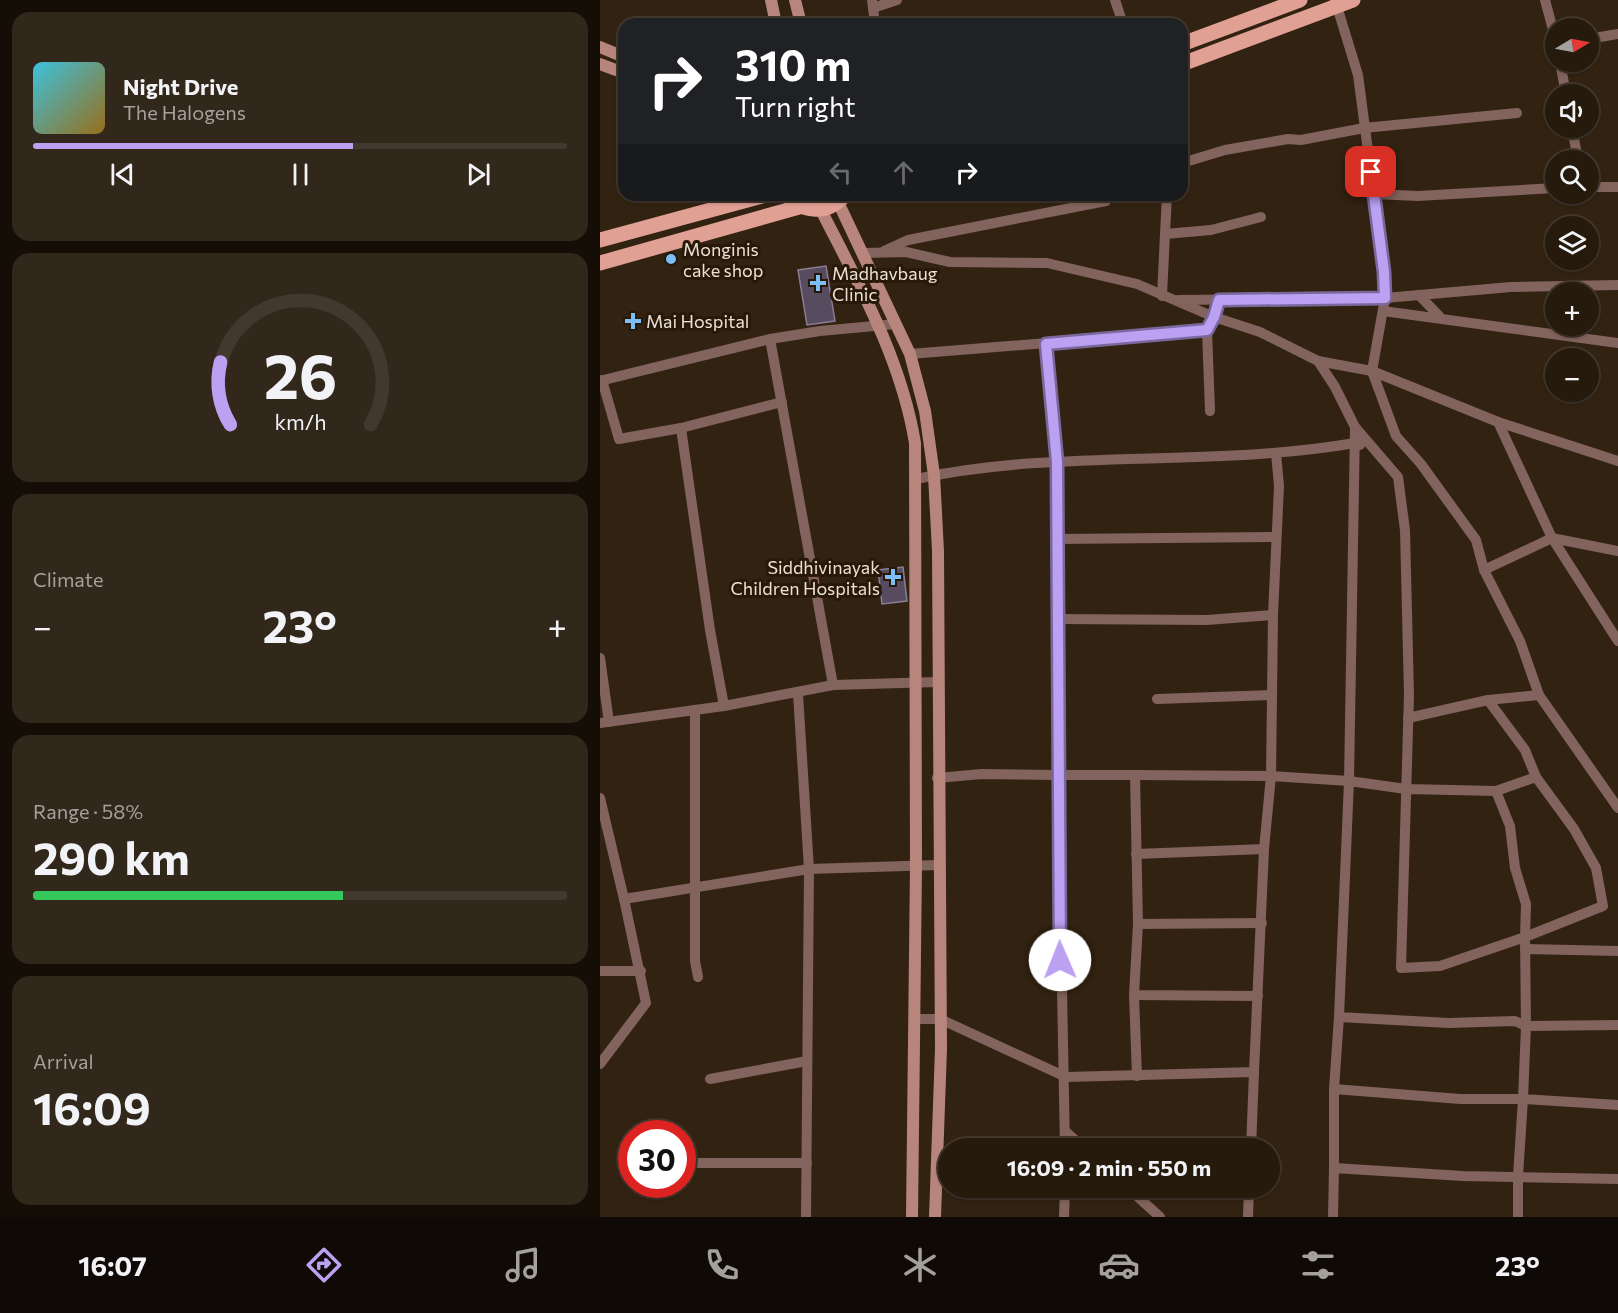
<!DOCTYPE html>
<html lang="en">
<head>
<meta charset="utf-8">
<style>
  :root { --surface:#261a0d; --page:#32271b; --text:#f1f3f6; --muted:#a4a19d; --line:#42382e; --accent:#bca0f2 }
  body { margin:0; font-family:Commissioner,sans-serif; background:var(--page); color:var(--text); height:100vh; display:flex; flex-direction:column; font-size:22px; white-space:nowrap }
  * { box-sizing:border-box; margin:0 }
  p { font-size:20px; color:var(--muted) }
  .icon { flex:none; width:33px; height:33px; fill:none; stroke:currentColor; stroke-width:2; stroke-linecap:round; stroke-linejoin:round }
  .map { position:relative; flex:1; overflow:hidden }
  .side { display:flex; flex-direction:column; gap:12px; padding:12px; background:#150e07; width:600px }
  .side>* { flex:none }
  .banner { position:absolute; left:18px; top:18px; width:570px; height:183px; border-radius:18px; box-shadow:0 2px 4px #0004,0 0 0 2px var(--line); background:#202124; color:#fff; overflow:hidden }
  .needle { width:39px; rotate:80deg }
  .tools { position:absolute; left:945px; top:18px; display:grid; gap:12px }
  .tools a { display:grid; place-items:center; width:54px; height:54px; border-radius:50%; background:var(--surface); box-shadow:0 2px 4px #0004,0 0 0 2px var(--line); font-size:30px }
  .speed { position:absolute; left:18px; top:1120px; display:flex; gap:12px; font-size:30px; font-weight:700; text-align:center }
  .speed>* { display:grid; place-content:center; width:78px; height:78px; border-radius:50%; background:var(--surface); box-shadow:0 2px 4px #0004,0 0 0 2px var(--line); line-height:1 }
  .speed .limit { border:9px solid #d22; background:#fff; color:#111 }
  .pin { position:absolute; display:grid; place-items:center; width:51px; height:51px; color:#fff; margin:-26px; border-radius:12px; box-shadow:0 3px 9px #0006 }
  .me { position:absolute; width:66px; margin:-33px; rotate:359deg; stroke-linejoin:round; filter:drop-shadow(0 0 4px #0008) }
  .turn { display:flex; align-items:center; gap:21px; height:126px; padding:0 18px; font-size:27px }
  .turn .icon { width:78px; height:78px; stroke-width:2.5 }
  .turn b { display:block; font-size:42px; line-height:51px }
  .lanes { display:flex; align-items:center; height:57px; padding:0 18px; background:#0003; justify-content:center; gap:30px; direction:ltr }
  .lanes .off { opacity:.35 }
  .big { font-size:45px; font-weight:700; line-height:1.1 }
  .side .card { flex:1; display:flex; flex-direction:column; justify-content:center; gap:9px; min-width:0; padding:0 21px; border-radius:18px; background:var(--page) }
  .side .dial { align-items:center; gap:0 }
  .dial svg { height:156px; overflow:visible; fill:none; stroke:var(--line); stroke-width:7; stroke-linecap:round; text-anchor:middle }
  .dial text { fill:var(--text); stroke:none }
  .song { display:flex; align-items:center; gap:18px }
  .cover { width:72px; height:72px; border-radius:9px; background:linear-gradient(135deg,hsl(190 70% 55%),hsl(40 70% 35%)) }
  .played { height:6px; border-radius:3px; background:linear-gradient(90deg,var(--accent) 60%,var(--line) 60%) }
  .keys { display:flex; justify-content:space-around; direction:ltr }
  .heat { display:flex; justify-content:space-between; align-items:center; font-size:33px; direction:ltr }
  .charge { height:9px; border-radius:4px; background:linear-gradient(90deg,#34c759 58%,var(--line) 0) }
  .trip { position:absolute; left:338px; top:1138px; width:342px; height:60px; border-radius:30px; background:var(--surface); box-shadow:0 2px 4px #0004,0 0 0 2px var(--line); font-weight:700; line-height:60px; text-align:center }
  .dock { display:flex; height:96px; justify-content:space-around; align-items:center; background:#0f0a05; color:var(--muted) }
  .dock .icon { width:42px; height:42px }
  .dock .selected { color:var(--accent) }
  .dock b { font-size:27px; color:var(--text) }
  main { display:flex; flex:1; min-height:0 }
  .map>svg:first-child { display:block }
  .building { fill:#574b60; stroke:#8a7d94; stroke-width:1.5 }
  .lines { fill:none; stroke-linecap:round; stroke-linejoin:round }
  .street { stroke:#82635d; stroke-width:10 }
  .secondary { stroke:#b7857c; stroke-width:12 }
  .primary { stroke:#e0a094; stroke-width:15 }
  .route-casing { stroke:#7a689d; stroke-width:15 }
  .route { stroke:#bca0f2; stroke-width:10 }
  .poi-dot { fill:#7dbef9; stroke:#281808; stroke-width:2 }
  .labels { text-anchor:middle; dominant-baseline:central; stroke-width:6; stroke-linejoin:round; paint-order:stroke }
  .poi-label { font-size:18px; fill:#ebe0d6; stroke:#281808; text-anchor:start }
</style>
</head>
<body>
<main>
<section class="side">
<div class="card">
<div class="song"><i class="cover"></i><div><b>Night Drive</b><p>The Halogens</p></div></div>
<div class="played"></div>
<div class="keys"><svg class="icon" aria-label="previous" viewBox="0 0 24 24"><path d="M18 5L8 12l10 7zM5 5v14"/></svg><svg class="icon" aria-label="pause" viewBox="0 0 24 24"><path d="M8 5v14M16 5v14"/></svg><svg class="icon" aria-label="next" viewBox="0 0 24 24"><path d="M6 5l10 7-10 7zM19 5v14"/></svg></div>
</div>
<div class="card dial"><svg viewBox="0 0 100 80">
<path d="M14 69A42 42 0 1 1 86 69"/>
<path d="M14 69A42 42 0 0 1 9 37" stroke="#bca0f2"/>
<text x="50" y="56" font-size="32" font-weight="700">26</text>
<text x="50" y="72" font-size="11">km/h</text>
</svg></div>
<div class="card"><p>Climate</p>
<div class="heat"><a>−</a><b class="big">23°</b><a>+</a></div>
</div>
<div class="card"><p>Range · 58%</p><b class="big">290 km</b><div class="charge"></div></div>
<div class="card"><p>Arrival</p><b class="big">16:09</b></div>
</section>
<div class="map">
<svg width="1018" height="1217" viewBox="0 0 1018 1217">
  <rect width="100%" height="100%" fill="#322211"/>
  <g class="building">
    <path d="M 226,266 L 235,321 L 207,325 L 198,270 Z"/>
    <path d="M 303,567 L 307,601 L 282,604 L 278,570 Z"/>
  </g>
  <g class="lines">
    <g class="street">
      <path d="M 272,0 L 275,24"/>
      <path d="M 515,0 L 523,24"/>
      <path d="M 945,0 L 956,41"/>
      <path d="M 273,8 L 297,0"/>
      <path d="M 988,39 L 1018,34"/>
      <path d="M 960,62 L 966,94"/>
      <path d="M 972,128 L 978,160"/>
      <path d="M 582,163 L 625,150 L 688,139 L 701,140 L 764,128 L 917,113"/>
      <path d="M 988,187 L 1018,187"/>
      <path d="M 774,194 L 818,196 L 956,188"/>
      <path d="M 565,234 L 567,195"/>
      <path d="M 284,251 L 308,240 L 506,201 L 506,195"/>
      <path d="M 264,253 L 306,252 L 350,262 L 447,263 L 537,284 L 614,317 L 607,330 L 310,354"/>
      <path d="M 819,295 L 840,317"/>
      <path d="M 562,296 L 565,234 L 611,230 L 661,217"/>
      <path d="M 578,300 L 785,298 L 784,272 L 758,75 L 735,0"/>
      <path d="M 783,311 L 1018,343"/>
      <path d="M 607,330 L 610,411"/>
      <path d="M 170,339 L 233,685"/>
      <path d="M 446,344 L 457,462 L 458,775 L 535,775 L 538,924 L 534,995 L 658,996"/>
      <path d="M 718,361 L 772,371 L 785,298 L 911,287 L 1018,285"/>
      <path d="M 772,371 L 898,422 L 952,538 L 1018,641"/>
      <path d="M 772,371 L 796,436 L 821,464 L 876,540 L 884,570"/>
      <path d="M 2,380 L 19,439 L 81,428 L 182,402"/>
      <path d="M 0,381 L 170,339 L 220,331 L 296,324"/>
      <path d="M 898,422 L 1018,461"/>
      <path d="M 755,427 L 798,477 L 805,530 L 809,695 L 801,968 L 840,966 L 925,937 L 926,904 L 915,868 L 910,826 L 896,791 L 806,789 L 749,781 L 739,1017 L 849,1023 L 915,1021 L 926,1026 L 925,937 L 1003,906 L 996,868 L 974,829 L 936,777 L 896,791"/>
      <path d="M 81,428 L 110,630 L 124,706"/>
      <path d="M 316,479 C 460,448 610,468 755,443 L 760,445"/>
      <path d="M 458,539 L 675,537"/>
      <path d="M 1018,551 L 952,538 L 884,570 L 920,641 L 939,695 L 1018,808"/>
      <path d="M 458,619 L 607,620 L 673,615"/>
      <path d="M 0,658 L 9,722"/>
      <path d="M 198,694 L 209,869 L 206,1217"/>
      <path d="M 557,699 L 672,695"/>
      <path d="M 888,700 L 939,695"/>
      <path d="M 95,710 L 95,961 L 98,977"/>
      <path d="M 808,718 L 888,700 L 925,750 L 936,777"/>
      <path d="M 0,723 L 124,706 L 233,685 L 337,682"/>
      <path d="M 535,775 L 671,776 L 749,781 L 755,427 L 735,387 L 718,361 L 660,332 L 614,317 L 619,300"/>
      <path d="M 337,778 L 382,774 L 458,775 L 465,1149"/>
      <path d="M 0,798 L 24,899 L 209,869 L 338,865"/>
      <path d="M 536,854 L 664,849"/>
      <path d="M 538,924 L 662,923"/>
      <path d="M 925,949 L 1018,951"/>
      <path d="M 0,971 L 41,971"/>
      <path d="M 534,995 L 537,1076"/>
      <path d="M 314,1019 L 340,1019 L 466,1077 L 654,1072 L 664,849 L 671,776 L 673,615 L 679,486 L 676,453"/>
      <path d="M 1018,1025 L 926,1026 L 923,1099 L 1018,1105"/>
      <path d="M 0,1064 L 46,1003 L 24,899"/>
      <path d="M 110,1079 L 207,1061"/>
      <path d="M 734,1089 L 860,1099 L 923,1099 L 918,1176 L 918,1217"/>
      <path d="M 465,1131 L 485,1149"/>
      <path d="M 651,1149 L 654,1072"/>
      <path d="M 86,1163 L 207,1163"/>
      <path d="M 734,1168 L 734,1089 L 739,1017"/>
      <path d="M 528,1188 L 560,1217"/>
      <path d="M 464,1217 L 465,1188"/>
      <path d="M 648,1217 L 649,1188"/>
      <path d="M 733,1217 L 734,1168 L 863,1176 L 1018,1179"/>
    </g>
    <g class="secondary">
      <path d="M 171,0 L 176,24"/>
      <path d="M 195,0 L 201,24"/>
      <path d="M 0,47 L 24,57"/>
      <path d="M 0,64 L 24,73"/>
      <path d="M 238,202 L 310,354 L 325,411 L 334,475 L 338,551 L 341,1049 L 335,1217"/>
      <path d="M 221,210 C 259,285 301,358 315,443 L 316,866 L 312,1217"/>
    </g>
    <g class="primary">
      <path d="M 582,44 L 700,0"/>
      <path d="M 582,64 L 753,0"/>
      <path d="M 186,195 C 204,213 227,215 245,195"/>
      <path d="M 0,240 L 166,195"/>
      <path d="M 0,263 L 199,207"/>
    </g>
  </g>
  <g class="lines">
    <g class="route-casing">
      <path id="route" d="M 460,960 L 457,462 L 446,344 L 607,330 L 614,317 L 619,300 L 785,298 L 784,272 L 771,172"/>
    </g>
    <use href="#route" class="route"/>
  </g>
  <g class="poi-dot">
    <circle cx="71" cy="259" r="6"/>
    <path d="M215 274h6v6h6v6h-6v6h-6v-6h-6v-6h6z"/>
    <path d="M30 312h6v6h6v6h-6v6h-6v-6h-6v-6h6z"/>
    <path d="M290 568h6v6h6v6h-6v6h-6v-6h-6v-6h6z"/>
  </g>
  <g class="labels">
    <g class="poi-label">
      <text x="83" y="249">Monginis<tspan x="83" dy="21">cake shop</tspan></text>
      <text x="232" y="273">Madhavbaug<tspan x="232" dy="21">Clinic</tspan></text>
      <text x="46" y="321">Mai Hospital</text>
      <text x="280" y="567" text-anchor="end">Siddhivinayak<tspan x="280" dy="21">Children Hospitals</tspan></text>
    </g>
  </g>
</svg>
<div class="tools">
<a><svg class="needle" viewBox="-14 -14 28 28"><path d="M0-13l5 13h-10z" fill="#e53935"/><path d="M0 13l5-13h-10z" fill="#a4a19d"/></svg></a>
<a><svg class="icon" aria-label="sound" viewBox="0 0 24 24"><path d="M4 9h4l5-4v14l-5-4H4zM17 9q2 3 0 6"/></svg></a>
<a><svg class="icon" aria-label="search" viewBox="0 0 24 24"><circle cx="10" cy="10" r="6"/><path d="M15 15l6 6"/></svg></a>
<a><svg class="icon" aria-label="layers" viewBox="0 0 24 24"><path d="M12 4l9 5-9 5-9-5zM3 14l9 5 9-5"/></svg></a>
<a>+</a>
<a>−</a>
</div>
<div class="speed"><div class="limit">30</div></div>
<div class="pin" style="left:771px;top:172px;background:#d93025"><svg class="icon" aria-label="arrive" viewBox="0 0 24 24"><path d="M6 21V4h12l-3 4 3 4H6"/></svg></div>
<svg class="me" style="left:460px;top:960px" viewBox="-20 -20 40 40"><circle r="19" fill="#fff"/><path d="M0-13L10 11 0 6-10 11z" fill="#bca0f2"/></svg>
<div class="trip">16:09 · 2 min · 550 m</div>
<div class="banner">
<div class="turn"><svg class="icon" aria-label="right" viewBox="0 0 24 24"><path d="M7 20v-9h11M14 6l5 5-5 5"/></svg><div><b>310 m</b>Turn right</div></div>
<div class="lanes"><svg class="icon off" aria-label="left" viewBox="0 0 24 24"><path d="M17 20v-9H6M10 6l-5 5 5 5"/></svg><svg class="icon off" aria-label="ahead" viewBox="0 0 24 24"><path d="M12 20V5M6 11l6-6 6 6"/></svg><svg class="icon" aria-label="right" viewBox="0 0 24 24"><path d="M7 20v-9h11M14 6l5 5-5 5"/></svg></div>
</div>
</div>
</main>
<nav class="dock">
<b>16:07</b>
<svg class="icon selected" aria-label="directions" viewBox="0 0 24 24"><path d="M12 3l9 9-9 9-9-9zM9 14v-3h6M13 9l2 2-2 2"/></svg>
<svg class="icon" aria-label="music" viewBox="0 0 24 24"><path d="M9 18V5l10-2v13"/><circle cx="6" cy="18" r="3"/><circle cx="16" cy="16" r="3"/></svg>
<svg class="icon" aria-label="phone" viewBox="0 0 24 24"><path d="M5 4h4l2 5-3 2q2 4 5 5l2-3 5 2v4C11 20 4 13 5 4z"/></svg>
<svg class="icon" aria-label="climate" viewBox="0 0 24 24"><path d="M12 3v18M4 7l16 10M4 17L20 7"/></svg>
<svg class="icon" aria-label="car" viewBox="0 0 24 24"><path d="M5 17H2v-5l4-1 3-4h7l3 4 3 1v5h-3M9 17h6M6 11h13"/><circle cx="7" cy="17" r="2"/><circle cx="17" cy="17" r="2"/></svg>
<svg class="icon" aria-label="filters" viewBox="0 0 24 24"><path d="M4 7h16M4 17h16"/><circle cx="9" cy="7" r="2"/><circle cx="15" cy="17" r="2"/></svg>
<b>23°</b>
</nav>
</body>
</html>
